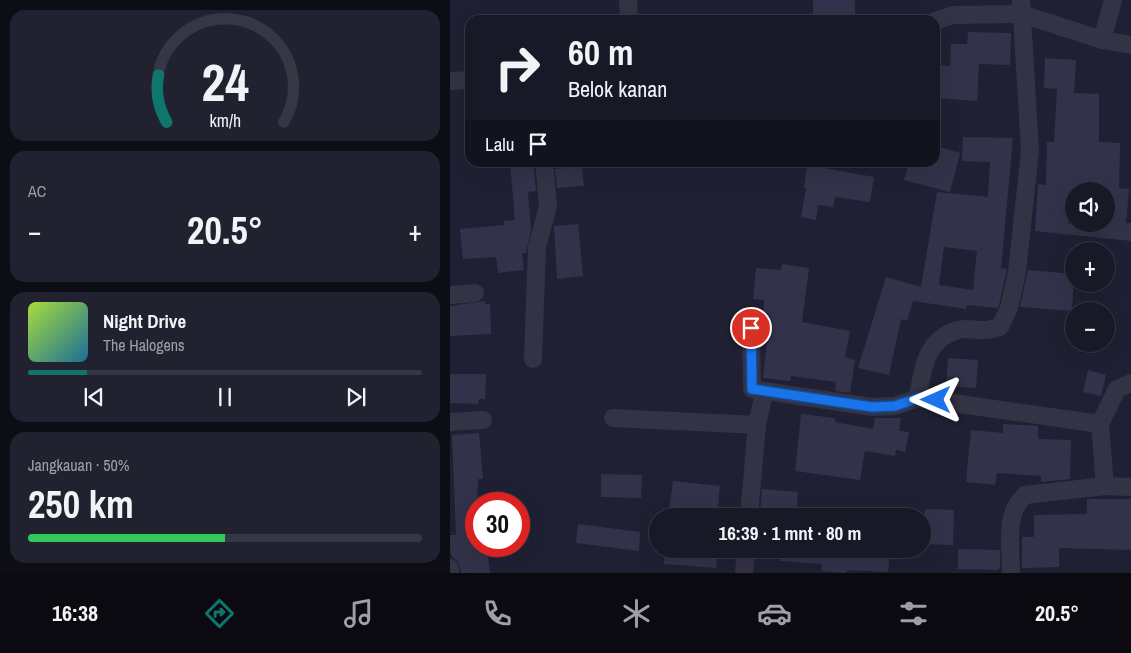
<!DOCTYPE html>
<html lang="id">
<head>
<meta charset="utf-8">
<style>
  :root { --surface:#181827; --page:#21212f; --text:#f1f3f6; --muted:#9fa0a7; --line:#363744; --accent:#0f766e }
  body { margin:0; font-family:"Archivo Narrow",sans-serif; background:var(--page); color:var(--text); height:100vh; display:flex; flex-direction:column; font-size:19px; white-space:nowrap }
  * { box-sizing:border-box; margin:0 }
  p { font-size:16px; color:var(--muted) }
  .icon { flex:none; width:28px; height:28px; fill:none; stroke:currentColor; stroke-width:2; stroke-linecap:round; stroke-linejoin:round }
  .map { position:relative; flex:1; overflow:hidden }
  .drawer { display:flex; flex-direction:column; gap:10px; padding:10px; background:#0d0d15; width:450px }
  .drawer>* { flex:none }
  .banner { position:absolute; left:15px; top:15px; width:475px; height:152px; border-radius:15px; box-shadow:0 5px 20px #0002,0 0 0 1px var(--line); background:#181827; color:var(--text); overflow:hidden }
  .controls { position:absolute; left:615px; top:182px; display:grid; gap:10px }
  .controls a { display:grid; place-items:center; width:50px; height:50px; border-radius:50%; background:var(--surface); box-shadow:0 5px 20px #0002,0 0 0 1px var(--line); font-size:25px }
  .speed { position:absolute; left:15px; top:492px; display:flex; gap:10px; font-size:25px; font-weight:700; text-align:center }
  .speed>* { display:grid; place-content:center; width:65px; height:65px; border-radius:50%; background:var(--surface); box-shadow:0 5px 20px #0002,0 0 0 1px var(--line); line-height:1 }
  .speed .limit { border:8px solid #d22; background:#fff; color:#111 }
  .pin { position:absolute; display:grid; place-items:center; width:42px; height:42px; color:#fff; margin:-21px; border:2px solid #fff; border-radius:50%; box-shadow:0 1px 5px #0007 }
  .me { position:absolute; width:55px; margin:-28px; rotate:270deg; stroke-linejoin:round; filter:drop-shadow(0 0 4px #0008) }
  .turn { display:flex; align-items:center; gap:18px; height:105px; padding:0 20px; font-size:22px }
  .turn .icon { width:65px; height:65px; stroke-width:2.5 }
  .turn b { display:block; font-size:35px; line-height:42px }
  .then { display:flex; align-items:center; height:48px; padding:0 20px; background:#0003; gap:10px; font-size:19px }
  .big { font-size:38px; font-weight:800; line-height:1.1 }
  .drawer .card { flex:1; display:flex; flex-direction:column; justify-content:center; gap:8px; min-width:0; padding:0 18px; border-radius:15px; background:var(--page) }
  .drawer .dial { align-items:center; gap:0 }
  .dial svg { height:130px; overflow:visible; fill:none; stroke:var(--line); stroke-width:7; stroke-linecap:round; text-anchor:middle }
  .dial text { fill:var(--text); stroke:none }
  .song { display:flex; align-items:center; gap:15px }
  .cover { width:60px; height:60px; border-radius:8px; background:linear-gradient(135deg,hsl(80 70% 55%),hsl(200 70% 35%)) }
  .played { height:5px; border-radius:2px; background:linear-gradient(90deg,var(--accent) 15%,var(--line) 15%) }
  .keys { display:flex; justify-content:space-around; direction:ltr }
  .heat { display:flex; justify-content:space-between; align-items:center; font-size:28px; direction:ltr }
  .charge { height:8px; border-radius:4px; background:linear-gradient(90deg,#34c759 50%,var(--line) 0) }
  .trip { position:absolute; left:199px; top:508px; width:282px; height:50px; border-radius:25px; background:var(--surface); box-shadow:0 5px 20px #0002,0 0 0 1px var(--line); font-weight:800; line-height:50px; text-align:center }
  .tabs { display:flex; height:80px; justify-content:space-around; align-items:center; background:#0a0a10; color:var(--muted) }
  .tabs .icon { width:35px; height:35px }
  .tabs .selected { color:var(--accent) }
  .tabs b { font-size:22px; color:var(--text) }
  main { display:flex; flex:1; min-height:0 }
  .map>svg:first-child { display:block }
  .building { fill:#32324a; fill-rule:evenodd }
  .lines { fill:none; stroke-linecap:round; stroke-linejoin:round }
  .street { stroke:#333345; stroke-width:18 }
  .route-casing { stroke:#114b97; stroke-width:12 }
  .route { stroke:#1a73e8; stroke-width:9 }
</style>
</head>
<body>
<main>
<section class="drawer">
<div class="card dial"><svg viewBox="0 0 100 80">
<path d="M14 69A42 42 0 1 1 86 69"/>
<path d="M14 69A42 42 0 0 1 9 40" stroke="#0f766e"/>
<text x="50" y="56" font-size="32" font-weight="700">24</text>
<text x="50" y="72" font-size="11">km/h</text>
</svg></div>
<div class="card"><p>AC</p>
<div class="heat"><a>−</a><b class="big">20.5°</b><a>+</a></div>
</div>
<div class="card">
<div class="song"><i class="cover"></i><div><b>Night Drive</b><p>The Halogens</p></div></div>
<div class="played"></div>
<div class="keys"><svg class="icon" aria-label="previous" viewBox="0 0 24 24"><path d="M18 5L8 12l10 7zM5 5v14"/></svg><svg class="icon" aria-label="pause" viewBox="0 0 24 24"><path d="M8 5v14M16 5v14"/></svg><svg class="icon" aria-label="next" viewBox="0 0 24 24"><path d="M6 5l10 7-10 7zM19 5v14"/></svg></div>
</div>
<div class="card"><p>Jangkauan · 50%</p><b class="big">250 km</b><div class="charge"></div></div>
</section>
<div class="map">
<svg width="681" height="573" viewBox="0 0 681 573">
  <rect width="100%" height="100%" fill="#202034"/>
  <g class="building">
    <path d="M 363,0 L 405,0 L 405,17 L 398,17 L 398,20 L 363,20 Z"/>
    <path d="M 518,32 L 561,33 L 560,65 L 529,64 L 527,101 L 485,98 L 485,65 L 500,66 L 501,44 L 517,44 Z"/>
    <path d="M 595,58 L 626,60 L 624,93 L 649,94 L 649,142 L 670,143 L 669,188 L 679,189 L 676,223 L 681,223 L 681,241 L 585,231 L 588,184 L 596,185 L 597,142 L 604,142 L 607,89 L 594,88 ZM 620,191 L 656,191 L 656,224 L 618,224 Z"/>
    <path d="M 513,137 L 563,138 L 551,268 L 557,269 L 549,305 L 547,308 L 517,305 L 516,309 L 463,301 L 457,321 L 451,319 L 439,375 L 408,368 L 436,277 L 471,287 L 487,192 L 538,197 L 540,162 L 512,161 ZM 494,247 L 527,251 L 523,290 L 489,285 Z"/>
    <path d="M 485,146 L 510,153 L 500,192 L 454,180 L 459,162 L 485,162 Z"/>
    <path d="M 60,162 L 83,162 L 86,191 L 78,192 L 81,230 L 76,253 L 72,253 L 74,270 L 48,273 L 46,257 L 13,259 L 10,229 L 54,225 L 54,221 L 65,220 Z"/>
    <path d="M 357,165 L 424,177 L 420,202 L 385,197 L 383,207 L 368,205 L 366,220 L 351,217 L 356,188 L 354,188 Z"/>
    <path d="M 132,166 L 134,186 L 107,188 L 105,169 Z"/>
    <path d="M 128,224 L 133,276 L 107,279 L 104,226 Z"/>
    <path d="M 332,264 L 359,268 L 352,322 L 400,331 L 395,357 L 405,360 L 400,393 L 385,391 L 386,382 L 341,376 L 340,381 L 313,378 L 317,342 L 312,341 L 314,300 L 303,299 L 306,268 L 331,270 Z"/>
    <path d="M 578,270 L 624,274 L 622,311 L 570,307 Z"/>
    <path d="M 35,301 L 35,304 L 40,304 L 41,334 L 0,336 L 0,306 Z"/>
    <path d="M 498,358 L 528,360 L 526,388 L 496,386 Z"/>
    <path d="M 638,370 L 656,375 L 651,396 L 633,392 Z"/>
    <path d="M 0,374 L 36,374 L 35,399 L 29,399 L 28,404 L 0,403 Z"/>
    <path d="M 351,414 L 385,418 L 385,422 L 423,429 L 425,418 L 451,418 L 449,431 L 459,432 L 455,452 L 446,450 L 445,456 L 415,451 L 410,480 L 345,471 Z"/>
    <path d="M 553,424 L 588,426 L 588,439 L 621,440 L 620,479 L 591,482 L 591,476 L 547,473 L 545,485 L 516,482 L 521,430 L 553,433 Z"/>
    <path d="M 29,433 L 33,479 L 28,479 L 26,546 L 37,546 L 40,573 L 11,573 L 9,563 L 1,555 L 0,542 L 0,535 L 6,535 L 2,435 Z"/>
    <path d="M 151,474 L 192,475 L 191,498 L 151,497 Z"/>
    <path d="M 223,481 L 270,486 L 267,516 L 219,511 Z"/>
    <path d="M 312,489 L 348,492 L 346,516 L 310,516 Z"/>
    <path d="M 637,499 L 681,499 L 681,550 L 609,548 L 609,567 L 572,568 L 572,537 L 584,537 L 584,515 L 637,514 Z"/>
    <path d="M 475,509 L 504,510 L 503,545 L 474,544 Z"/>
    <path d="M 128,524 L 190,532 L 189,551 L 126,543 Z"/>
    <path d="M 215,549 L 268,549 L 266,568 L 214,564 Z"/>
    <path d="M 330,549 L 440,549 L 438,572 L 398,570 L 396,573 L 371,571 L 372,564 L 330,561 Z"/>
    <path d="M 508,549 L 550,550 L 550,568 L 548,570 L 508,569 Z"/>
  </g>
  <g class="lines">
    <g class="street">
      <path d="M 178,0 L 179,20"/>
      <path d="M 485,21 L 503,15 L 572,14 L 652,40 L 681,45"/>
      <path d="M 652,40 L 663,0"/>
      <path d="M 0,81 L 20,80"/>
      <path d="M 0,295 L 25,293"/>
      <path d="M 301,328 L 302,389 L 422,407 L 445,406 L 468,398 C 472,369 476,339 508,330 C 516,327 527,331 535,330 C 540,330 545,328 550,327 L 559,308 L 567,272 L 580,151 L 571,0"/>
      <path d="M 83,359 L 87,247 L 98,206 L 94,162"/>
      <path d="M 468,398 L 650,424"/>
      <path d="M 163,418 L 307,425"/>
      <path d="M 0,422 L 33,420"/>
      <path d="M 655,486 L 650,424 L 667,389 L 681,383"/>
      <path d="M 299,516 L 307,425 L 314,393"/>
      <path d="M 0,568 L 0,573"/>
      <path d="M 294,573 L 296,549"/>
      <path d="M 561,573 C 561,546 554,514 575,495 L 655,486 L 681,487"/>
    </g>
  </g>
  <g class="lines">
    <g class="route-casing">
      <path id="route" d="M 301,328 L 302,389 L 422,407 L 445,406 L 468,398 L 486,400"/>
    </g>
    <use href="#route" class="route"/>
  </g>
</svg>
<div class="controls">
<a><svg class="icon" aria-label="sound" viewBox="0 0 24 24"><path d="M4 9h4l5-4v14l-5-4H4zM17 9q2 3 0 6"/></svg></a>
<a>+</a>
<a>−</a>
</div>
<div class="speed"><div class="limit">30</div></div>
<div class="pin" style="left:301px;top:328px;background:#d93025"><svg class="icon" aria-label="arrive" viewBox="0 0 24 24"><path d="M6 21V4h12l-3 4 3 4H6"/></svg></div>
<svg class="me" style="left:486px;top:400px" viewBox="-20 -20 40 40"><path d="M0-17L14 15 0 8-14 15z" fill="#1a73e8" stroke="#fff" stroke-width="4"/></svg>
<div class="trip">16:39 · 1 mnt · 80 m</div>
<div class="banner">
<div class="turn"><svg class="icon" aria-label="right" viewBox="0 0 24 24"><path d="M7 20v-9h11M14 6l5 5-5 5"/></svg><div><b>60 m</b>Belok kanan</div></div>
<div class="then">Lalu<svg class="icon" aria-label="arrive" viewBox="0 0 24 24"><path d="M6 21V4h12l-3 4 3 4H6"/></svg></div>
</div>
</div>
</main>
<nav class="tabs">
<b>16:38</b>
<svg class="icon selected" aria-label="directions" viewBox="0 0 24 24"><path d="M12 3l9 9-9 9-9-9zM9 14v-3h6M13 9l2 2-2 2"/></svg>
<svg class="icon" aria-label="music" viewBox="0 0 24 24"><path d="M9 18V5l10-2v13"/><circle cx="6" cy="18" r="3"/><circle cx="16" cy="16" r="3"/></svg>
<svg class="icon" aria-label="phone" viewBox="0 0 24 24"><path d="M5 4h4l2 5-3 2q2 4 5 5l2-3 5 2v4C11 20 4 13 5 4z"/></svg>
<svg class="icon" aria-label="climate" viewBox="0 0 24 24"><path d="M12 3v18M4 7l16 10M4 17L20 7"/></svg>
<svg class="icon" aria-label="car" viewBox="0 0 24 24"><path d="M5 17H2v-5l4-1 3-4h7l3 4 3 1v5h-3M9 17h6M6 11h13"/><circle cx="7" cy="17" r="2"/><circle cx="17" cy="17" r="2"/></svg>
<svg class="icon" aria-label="filters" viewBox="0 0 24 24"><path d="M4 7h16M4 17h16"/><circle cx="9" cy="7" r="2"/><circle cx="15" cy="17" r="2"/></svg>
<b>20.5°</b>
</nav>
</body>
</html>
